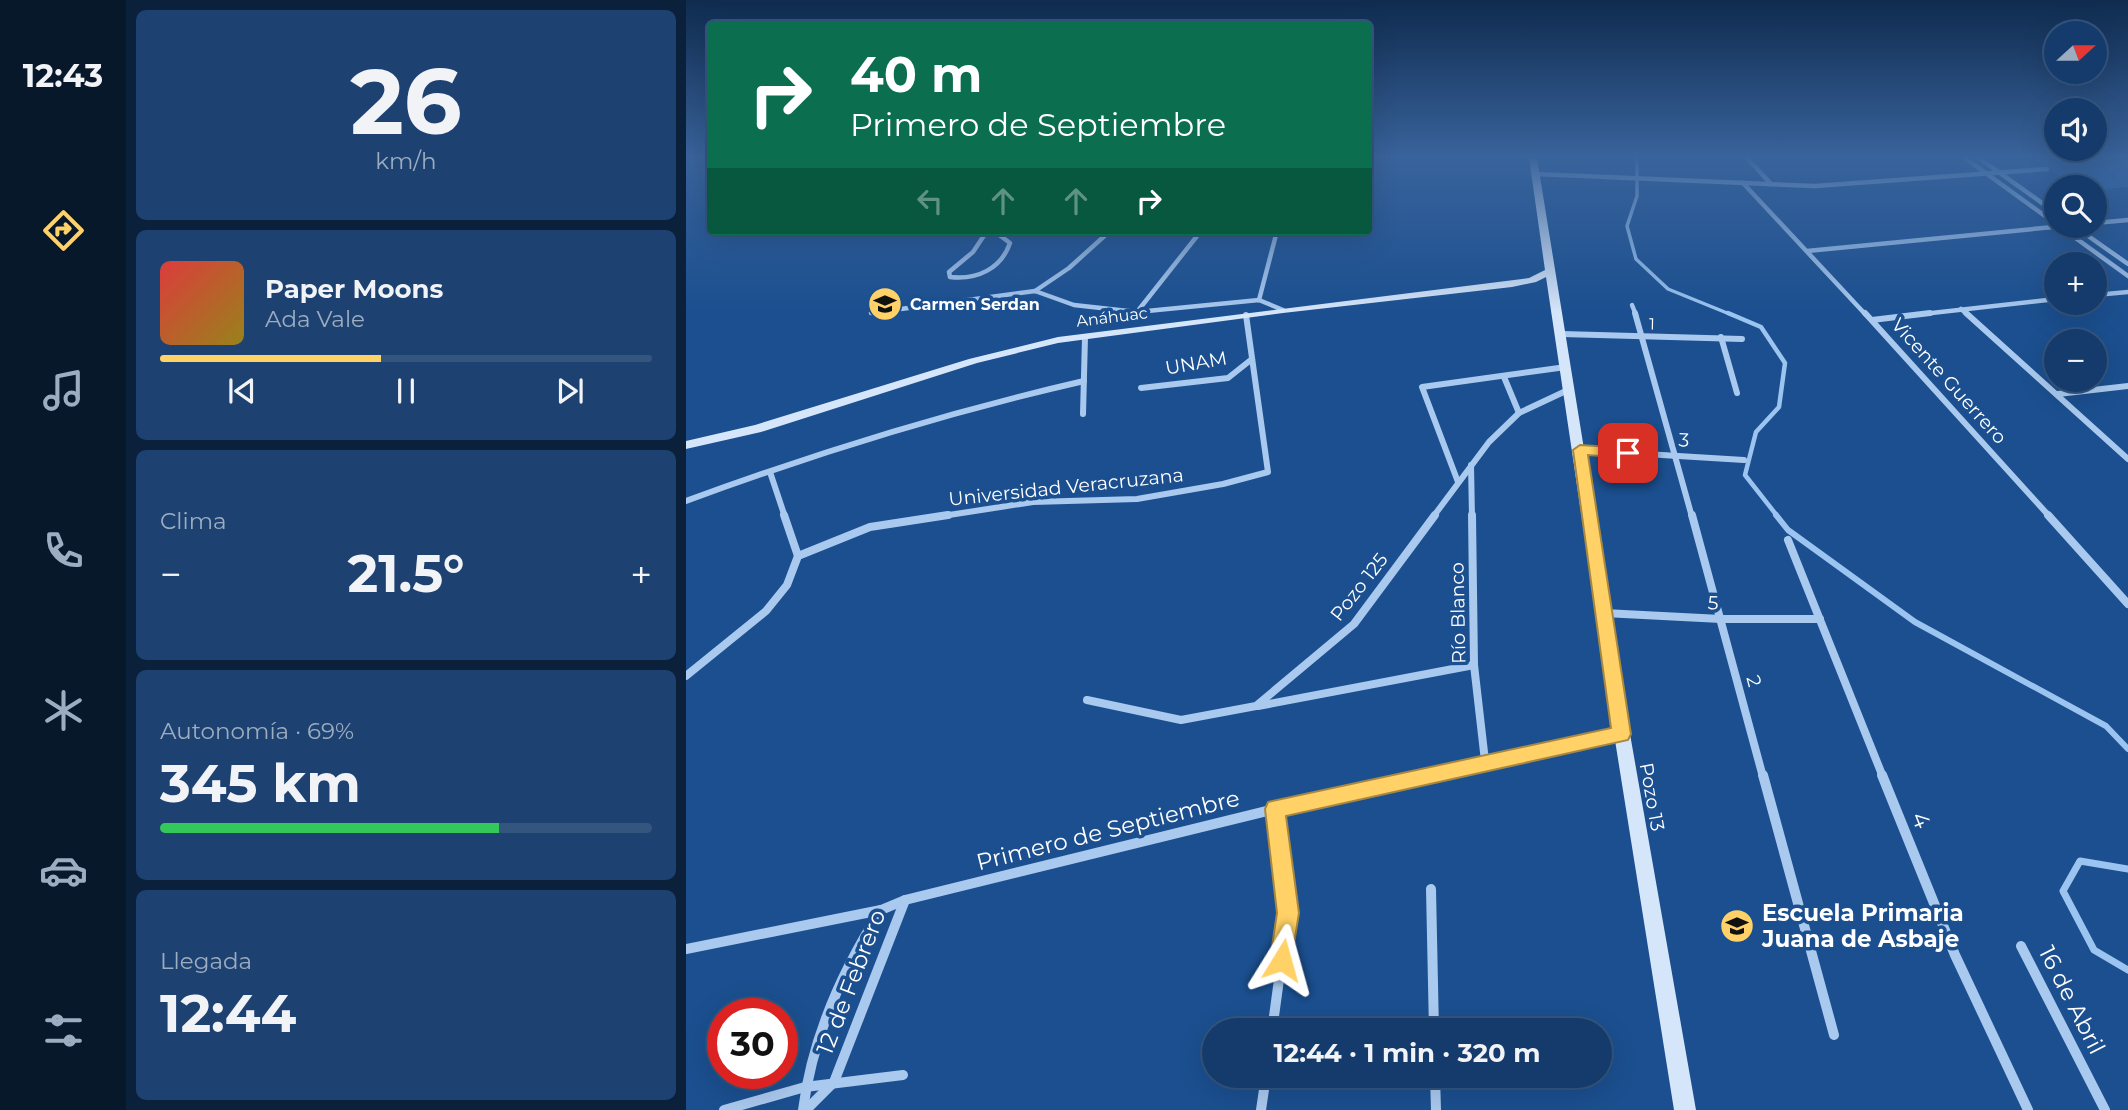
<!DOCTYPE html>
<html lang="es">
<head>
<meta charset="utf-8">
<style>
  :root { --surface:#143b6b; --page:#1d4271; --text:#f1f3f6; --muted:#9dadc1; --line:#33557e; --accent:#ffd166 }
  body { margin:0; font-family:Montserrat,sans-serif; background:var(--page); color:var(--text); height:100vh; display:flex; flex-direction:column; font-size:26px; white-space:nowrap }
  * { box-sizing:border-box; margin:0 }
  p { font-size:23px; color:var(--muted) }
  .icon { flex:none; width:38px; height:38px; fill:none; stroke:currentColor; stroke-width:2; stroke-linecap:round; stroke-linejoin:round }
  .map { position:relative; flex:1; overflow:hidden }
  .sheet { display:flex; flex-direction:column; gap:10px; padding:10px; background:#0b203b; width:560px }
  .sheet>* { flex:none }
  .banner { position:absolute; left:21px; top:21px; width:665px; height:214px; border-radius:7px; box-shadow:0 7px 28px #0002,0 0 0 2px var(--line); background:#0b6e4f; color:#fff; overflow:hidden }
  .needle { width:46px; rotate:69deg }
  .controls { position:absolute; left:1358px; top:21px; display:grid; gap:14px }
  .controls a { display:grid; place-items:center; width:63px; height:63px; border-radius:50%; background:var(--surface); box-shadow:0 7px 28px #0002,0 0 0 2px var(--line); font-size:35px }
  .speed { position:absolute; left:21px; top:998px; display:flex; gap:14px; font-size:35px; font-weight:700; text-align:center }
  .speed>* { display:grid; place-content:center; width:91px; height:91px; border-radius:50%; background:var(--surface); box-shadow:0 7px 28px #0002,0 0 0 2px var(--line); line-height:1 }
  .speed .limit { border:10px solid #d22; background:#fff; color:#111 }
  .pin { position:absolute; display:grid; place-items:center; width:60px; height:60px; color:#fff; margin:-30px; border-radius:14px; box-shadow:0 4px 10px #0006 }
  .me { position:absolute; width:77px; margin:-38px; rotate:8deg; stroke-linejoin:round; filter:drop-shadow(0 0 5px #0008) }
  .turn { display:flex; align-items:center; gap:24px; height:147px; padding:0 28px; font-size:32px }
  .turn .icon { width:91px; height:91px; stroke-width:2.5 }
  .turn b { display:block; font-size:49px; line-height:60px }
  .lanes { display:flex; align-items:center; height:66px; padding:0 28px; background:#0003; justify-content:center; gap:35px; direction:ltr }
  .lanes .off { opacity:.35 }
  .big { font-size:52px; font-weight:700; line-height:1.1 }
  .sheet .card { flex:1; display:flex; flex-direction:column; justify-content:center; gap:10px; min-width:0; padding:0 24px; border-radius:10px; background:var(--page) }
  .sheet .dial { align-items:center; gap:0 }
  .dial b { font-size:91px; line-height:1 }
  .song { display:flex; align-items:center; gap:21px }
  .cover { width:84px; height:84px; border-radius:10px; background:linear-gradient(135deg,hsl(0 70% 55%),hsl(50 70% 35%)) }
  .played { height:7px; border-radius:4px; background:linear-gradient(90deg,var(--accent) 45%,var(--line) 45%) }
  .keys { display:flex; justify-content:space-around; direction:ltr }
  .heat { display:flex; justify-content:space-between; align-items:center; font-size:38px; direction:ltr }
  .charge { height:10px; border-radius:5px; background:linear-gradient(90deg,#34c759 69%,var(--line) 0) }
  .trip { position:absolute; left:516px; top:1018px; width:410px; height:70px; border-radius:35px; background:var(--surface); box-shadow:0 7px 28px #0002,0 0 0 2px var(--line); font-weight:700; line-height:70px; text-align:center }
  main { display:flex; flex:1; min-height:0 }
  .menu { display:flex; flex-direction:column; width:126px; justify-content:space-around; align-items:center; background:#08182b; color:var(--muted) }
  .menu .icon { width:49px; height:49px }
  .menu .on { color:var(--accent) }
  .menu b { font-size:32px; color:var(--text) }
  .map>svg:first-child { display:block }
  .green { fill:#2e69ad }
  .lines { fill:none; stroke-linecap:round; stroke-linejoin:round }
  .stream-far3 { stroke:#9cc4f0; stroke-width:3.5 }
  .stream-far2 { stroke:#9cc4f0; stroke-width:4.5 }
  .stream-far1 { stroke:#9cc4f0; stroke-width:6 }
  .stream { stroke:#9cc4f0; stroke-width:7 }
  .minor-far3 { stroke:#a9c9ee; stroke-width:4.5 }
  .minor-far2 { stroke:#a9c9ee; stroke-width:6 }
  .minor-far1 { stroke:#a9c9ee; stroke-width:8 }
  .minor { stroke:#a9c9ee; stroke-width:10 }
  .secondary { fill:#d6e6fa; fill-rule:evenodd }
  .route { fill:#ffd166; stroke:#a68842; stroke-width:2 }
  .labels { text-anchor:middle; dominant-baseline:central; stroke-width:7; stroke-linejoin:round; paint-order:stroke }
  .far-poi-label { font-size:16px; font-weight:bold; fill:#fff; stroke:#1b4f8f; text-anchor:start }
  .far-street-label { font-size:16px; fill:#fff; stroke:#1b4f8f }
  .street-label { font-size:19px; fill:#fff; stroke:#1b4f8f }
  .near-street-label { font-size:23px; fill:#fff; stroke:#1b4f8f }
  .near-poi-label { font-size:23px; font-weight:bold; fill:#fff; stroke:#1b4f8f; text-anchor:start }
</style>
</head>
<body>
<main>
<nav class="menu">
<b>12:43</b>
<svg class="icon on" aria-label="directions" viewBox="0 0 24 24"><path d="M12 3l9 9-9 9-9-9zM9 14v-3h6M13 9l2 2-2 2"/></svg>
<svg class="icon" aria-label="music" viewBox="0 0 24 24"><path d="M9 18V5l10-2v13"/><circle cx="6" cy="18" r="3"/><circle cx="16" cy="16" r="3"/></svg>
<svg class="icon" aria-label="phone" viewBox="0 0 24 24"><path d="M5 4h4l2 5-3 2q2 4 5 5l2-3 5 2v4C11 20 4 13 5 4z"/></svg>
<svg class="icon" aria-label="climate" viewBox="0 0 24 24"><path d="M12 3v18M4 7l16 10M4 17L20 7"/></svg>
<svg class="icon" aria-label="car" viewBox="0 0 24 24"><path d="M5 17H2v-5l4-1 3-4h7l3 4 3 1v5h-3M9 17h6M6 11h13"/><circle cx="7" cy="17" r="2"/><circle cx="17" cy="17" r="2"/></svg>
<svg class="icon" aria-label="filters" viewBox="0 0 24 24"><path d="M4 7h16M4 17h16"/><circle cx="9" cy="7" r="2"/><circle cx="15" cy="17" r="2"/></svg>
</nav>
<section class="sheet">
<div class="card dial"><b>26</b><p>km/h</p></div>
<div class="card">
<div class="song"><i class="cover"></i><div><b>Paper Moons</b><p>Ada Vale</p></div></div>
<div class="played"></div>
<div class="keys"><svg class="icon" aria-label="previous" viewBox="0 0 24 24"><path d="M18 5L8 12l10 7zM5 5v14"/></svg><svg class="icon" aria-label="pause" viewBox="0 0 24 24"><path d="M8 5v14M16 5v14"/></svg><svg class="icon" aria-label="next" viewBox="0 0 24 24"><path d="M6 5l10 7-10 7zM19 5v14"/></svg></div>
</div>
<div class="card"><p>Clima</p>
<div class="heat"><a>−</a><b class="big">21.5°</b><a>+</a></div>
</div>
<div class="card"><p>Autonomía · 69%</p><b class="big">345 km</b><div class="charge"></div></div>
<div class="card"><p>Llegada</p><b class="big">12:44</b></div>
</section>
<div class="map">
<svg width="1442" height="1110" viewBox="0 0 1442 1110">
  <rect width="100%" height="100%" fill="#1b4f8f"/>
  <path class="green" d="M 1348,158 L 1442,158 L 1442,187 L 1409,190 L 1409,187 L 1389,187 Z"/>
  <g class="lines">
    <path class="stream-far3" d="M 951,158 L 951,196 L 941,226 L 950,259 L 982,289 L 1046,315"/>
    <path class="stream-far2" d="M 1042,313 L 1075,327 L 1099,363 L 1093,407 L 1070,432 L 1059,475 L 1092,517"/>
    <path class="stream-far1" d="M 1090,515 L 1102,530 L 1229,622 L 1420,726 L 1442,749"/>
    <path class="stream" d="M 1442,869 L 1394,861 L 1377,891 L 1408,950 L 1442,970"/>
    <g class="minor-far3">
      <path d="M 1061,158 L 1085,184"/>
      <path d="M 1279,158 L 1370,224"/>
      <path d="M 1293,158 L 1370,213"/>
      <path d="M 851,174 L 1129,186 L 1361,169"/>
      <path d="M 1057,183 L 1180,315"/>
      <path d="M 1409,223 L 1442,220"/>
      <path d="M 1373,226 L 1442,276"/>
      <path d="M 1388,226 L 1442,264"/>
      <path d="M 301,231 L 287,252 L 263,272 L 264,277 C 291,280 315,269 324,243 L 308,231"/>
      <path d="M 1121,251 L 1378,226"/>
      <path d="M 349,291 L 383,268 L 424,231"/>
      <path d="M 1409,295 L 1442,292"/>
      <path d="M 573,300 L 591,231"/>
      <path d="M 946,305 L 950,315"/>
      <path d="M 1275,309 L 1282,315"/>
      <path d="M 451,312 L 515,231"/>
      <path d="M 185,313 L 349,291 L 388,305 L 451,312 L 573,300 L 597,310"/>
      <path d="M 1228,315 L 1370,299"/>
    </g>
    <g class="minor-far2">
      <path d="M 949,313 L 1006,517"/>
      <path d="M 1179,313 L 1364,517"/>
      <path d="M 1280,313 L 1442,459"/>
      <path d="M 1186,320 L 1244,313"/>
      <path d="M 876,334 L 1056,339"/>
      <path d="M 1035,337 L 1051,393"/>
      <path d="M 818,377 L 833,413"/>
      <path d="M 455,388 L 542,378 L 566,359"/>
      <path d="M 1372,394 L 1442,386"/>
      <path d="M 397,414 L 399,337"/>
      <path d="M 894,450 L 1058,460"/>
      <path d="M 785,465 L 786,517"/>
      <path d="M 84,472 L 99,517"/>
      <path d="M 772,482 L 736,387 L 880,367"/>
      <path d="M 0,501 C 130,453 263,412 398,381"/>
      <path d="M 250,517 L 347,502 L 451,499 L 537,484 L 582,472 L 560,315"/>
      <path d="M 747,517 L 803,442 L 833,413 L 882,390"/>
    </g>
    <g class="minor-far1">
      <path d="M 98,515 L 112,556"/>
      <path d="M 786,515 L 788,665 L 799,761"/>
      <path d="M 1006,515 L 1077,777"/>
      <path d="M 1362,515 L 1442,604"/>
      <path d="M 1102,540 L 1197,777"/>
      <path d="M 918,613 L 1035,619 L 1134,619"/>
      <path d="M 0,676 L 80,611 L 101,585 L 112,556 L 184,527 L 262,515"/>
      <path d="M 401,700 L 495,720 L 570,706 L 668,624 L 749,515"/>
      <path d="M 572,706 L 788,665"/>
      <path d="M 739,777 L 936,734"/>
    </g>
    <g class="minor">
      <path d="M 1077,775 L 1148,1035"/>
      <path d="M 1196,775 L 1269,955 L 1342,1110"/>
      <path d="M 745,889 L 748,1031"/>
      <path d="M 1335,946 L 1419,1110"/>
      <path d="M 0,949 L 195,910 L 219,900 L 589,809 L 747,775"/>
      <path d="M 586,1031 L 602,913 L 589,809"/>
      <path d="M 749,1076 L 750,1110"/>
      <path d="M 38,1110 L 119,1087 L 217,1075"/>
      <path d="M 117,1110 C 126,1038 156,971 195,910"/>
      <path d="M 120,1110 L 148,1082 L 219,900"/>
      <path d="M 575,1110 L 580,1076"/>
    </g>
    <path class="secondary" d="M 843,158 L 851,158 L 944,734 L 1010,1110 L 988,1110 L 928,734 L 860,277 L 850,282 L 826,287 L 597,313 L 372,343 L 291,363 L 75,432 L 0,449 L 0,441 L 69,425 L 283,359 L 372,337 L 843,278 L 859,270 Z"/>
  </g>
  <linearGradient id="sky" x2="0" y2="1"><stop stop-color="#0f2b4f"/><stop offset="0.5" stop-color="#39639b"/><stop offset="1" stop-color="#39639b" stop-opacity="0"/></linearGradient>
  <rect width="1442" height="313" fill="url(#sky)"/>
  <path class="route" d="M 894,445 L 942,448 L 949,453 L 942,458 L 902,455 L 945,734 L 942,740 L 600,816 L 613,913 L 604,968 L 596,971 L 588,968 L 584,960 L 591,913 L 579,809 L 582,802 L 925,728 L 887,450 Z"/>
  <defs>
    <g id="school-disc" transform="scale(1.75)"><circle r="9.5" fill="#ffd166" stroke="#1b4f8f"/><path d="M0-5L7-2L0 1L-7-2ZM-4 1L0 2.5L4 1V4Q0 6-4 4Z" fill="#111"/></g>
  </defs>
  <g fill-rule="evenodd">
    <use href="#school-disc" x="199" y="304"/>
    <use href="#school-disc" x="1051" y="926"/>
  </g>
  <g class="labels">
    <g class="far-poi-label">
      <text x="224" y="304">Carmen Serdan</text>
    </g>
    <g class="far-street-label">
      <text transform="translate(426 317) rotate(-7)">Anáhuac</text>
      <text transform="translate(966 324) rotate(1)">1</text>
    </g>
    <g class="street-label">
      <text transform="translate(510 363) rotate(-10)">UNAM</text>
      <text transform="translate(1263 381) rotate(48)">Vicente Guerrero</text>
      <text transform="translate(998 440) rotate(3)">3</text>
      <text transform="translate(380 487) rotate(-6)">Universidad Veracruzana</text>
      <text transform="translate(673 587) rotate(-52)">Pozo 125</text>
      <text transform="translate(1027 603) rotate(2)">5</text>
      <text transform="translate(772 613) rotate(-91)">Río Blanco</text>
      <text transform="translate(1068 681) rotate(75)">2</text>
      <text transform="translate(966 797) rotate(80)">Pozo 13</text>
    </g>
    <g class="near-street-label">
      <text transform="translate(1235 820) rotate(68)">4</text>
      <text transform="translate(422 830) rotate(-14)">Primero de Septiembre</text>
      <text transform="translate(165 982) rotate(-69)">12 de Febrero</text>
      <text transform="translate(1386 1000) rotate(63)">16 de Abril</text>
    </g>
    <g class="near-poi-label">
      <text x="1076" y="913">Escuela Primaria<tspan x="1076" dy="26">Juana de Asbaje</tspan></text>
    </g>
  </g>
</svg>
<div class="controls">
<a><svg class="needle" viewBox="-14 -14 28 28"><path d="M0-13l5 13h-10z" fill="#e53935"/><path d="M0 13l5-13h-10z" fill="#9dadc1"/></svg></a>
<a><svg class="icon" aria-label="sound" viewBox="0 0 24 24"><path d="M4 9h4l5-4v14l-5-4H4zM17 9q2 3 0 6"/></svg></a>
<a><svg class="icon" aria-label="search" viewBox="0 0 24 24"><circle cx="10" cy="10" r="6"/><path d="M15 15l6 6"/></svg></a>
<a>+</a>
<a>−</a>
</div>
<div class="speed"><div class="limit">30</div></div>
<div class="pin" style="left:942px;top:453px;background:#d93025"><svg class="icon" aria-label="arrive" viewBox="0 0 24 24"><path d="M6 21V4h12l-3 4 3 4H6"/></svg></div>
<svg class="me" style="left:596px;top:960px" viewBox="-20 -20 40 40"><path d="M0-17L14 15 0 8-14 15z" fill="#ffd166" stroke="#fff" stroke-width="4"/></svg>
<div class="trip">12:44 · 1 min · 320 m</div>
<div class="banner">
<div class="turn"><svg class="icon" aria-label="right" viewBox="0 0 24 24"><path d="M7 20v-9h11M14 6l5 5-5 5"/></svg><div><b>40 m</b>Primero de Septiembre</div></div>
<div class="lanes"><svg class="icon off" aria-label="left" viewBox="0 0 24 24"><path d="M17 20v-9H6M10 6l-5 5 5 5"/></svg><svg class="icon off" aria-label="ahead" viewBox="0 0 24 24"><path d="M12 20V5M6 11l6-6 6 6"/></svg><svg class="icon off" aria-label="ahead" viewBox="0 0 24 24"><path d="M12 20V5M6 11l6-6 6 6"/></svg><svg class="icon" aria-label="right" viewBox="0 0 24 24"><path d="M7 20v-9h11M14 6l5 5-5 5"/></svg></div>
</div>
</div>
</main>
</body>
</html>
